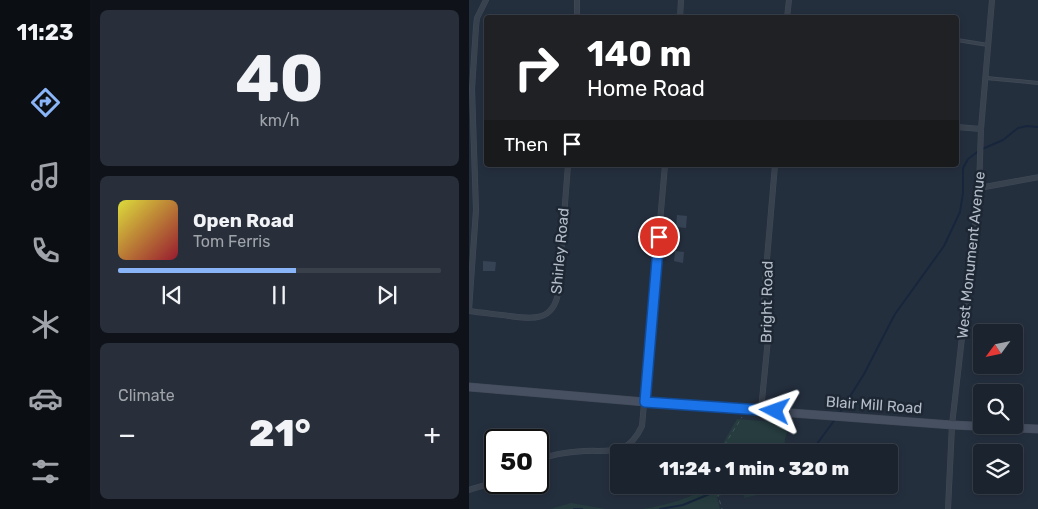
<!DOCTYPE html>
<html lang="en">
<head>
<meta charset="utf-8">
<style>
  :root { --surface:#1b232e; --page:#282f3a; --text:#f1f3f6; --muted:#a0a4aa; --line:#39404a; --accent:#8ab4f8 }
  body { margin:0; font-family:Rubik,sans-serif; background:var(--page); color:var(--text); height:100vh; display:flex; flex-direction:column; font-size:19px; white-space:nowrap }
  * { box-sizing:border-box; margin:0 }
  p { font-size:16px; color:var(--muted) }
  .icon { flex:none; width:28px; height:28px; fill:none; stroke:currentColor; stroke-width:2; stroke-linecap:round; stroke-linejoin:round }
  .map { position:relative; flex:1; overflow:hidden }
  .details { display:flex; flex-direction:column; gap:10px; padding:10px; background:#0f1319; width:379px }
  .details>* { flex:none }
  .top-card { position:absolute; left:15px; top:15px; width:475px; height:152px; border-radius:5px; box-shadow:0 2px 8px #0003,0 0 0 1px var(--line); background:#202124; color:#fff; overflow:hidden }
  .needle { width:32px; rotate:237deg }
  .buttons { position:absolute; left:504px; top:324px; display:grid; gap:10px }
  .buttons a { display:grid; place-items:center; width:50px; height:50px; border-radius:5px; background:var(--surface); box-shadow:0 2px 8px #0003,0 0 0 1px var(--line); font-size:25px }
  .speed { position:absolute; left:15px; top:429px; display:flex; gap:10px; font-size:25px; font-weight:700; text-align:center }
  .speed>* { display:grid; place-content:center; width:65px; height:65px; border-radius:50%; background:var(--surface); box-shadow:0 2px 8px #0003,0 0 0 1px var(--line); line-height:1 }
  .speed .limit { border:2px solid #111; border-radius:8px; background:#fff; color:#111 }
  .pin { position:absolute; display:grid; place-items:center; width:42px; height:42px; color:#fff; margin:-21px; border:2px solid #fff; border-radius:50%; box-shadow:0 1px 5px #0007 }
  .me { position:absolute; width:55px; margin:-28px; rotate:274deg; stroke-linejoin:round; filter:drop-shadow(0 0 4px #0008) }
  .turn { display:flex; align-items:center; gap:18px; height:105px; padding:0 20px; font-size:22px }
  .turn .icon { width:65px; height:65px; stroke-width:2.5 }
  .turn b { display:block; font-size:35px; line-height:42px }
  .then { display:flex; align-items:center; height:48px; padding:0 20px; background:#0003; gap:10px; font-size:19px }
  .big { font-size:38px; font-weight:800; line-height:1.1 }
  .details .tile { flex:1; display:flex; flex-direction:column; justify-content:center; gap:8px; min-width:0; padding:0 18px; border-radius:8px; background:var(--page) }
  .details .dial { align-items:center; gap:0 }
  .dial b { font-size:65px; line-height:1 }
  .song { display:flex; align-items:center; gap:15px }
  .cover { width:60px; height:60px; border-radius:8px; background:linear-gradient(135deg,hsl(60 70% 55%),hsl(350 70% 35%)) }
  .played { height:5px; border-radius:2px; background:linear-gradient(90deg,var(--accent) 55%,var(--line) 55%) }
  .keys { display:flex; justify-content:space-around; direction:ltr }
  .heat { display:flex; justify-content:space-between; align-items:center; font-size:28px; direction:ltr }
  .trip { position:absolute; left:141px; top:444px; width:288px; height:50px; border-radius:5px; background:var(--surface); box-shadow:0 2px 8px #0003,0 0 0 1px var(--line); font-weight:800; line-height:50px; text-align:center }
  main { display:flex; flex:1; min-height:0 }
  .tab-bar { display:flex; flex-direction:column; width:90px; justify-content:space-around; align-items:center; background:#0b0e12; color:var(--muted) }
  .tab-bar .icon { width:35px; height:35px }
  .tab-bar .current { color:var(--accent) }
  .tab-bar b { font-size:22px; color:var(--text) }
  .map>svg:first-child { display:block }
  .green { fill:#263c3f }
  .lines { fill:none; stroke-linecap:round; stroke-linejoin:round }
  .stream { stroke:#17263c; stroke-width:2 }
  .building { fill:#364354 }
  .lane-casing { stroke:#414a57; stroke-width:4 }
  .street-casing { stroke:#414a57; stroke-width:6 }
  .secondary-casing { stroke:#414a57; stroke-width:9 }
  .path { stroke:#3f5557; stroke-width:1; stroke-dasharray:4 4; stroke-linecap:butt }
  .lane { stroke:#38414e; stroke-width:2.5 }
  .street { stroke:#38414e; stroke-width:5 }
  .secondary { stroke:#465061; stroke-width:8 }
  .route-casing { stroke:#114b97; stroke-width:12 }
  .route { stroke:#1a73e8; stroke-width:9 }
  .labels { text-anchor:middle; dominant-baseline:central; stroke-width:5; stroke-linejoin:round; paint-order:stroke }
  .street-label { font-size:15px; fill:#b4bcc9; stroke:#1d2633 }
</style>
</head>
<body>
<main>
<nav class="tab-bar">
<b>11:23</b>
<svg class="icon current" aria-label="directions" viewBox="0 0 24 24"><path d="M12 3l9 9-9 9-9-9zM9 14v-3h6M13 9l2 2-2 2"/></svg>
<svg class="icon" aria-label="music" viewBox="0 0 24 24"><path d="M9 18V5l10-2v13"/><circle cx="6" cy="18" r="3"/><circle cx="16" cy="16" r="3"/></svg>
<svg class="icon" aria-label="phone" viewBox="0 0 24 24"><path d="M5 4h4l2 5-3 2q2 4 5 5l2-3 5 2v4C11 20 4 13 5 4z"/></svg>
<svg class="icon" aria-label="climate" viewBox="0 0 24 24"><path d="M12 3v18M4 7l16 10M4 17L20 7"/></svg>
<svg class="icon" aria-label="car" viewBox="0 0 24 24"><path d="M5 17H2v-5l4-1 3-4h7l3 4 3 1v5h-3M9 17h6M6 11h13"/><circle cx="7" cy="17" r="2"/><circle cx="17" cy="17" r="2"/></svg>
<svg class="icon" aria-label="filters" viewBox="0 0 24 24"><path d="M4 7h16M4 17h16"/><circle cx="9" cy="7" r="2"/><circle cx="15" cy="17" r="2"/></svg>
</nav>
<section class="details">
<div class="tile dial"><b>40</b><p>km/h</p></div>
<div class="tile">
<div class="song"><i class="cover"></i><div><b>Open Road</b><p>Tom Ferris</p></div></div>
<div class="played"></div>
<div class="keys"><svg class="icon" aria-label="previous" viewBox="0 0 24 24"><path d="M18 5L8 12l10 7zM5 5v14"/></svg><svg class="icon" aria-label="pause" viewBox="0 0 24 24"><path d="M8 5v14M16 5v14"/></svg><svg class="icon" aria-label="next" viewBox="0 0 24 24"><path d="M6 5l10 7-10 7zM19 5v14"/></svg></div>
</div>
<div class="tile"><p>Climate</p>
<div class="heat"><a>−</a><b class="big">21°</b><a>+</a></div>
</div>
</section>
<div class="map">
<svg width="570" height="509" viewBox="0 0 570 509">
  <rect width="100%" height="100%" fill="#242f3e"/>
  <g class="green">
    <path d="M 268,419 L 321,423 L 316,439 L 315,452 L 249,452 Z"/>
    <path d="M 242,485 L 323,485 L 320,488 L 275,498 L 276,486 L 248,497 L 251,509 L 173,509 C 195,506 224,498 242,485 Z"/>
    <path d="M 102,503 L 137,509 L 81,509 Z"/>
  </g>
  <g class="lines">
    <g class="stream">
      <path d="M 370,414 L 395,374 L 426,314 L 475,246 L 491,212 L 494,193 L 494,168 L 499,159 L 511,150 L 534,140 L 549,128 L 558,126 L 570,127"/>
      <path d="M 342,452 L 367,418"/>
      <path d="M 296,485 L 300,489 L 307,485"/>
      <path d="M 105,509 L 113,509"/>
      <path d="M 191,509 L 214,505 L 262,485"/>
    </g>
  </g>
  <g class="building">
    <path d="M 208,215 L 218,216 L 217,228 L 207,227 Z"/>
    <path d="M 206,251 L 215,252 L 214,263 L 205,261 Z"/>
    <path d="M 14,261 L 27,262 L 26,271 L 14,271 Z"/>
  </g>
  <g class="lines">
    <g class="lane-casing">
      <g id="lane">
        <path d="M 488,40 L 519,45"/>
        <path d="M 517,78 L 570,83"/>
      </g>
    </g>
    <g class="street-casing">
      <g id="street">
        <path d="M 108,0 L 108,18"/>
        <path d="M 211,18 L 212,0"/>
        <path d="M 318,18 L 320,0"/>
        <path d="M 488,127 L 512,129"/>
        <path d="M 510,188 L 570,177"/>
        <path d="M 0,310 L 7,210 L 3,89 L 7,27 L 8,18 L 17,0"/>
        <path d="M 0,311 C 13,313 26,314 40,316 C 63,319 84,322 89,293 L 99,165"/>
        <path d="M 292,410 L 299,339 L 295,294 L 306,165"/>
        <path d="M 69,460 C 83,454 99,452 115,451 C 143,450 159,456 173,426 L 196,165"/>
        <path d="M 0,490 L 26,482"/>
        <path d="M 479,509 L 483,425 L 510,188 L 512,129 L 523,0"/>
      </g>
    </g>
    <g class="secondary-casing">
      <path id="secondary" d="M 0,387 L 176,402 L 483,425 L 570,429"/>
    </g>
    <g class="path">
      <path d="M 251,452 L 273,417"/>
      <path d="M 246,485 L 253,509"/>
    </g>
    <use href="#lane" class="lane"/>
    <use href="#street" class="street"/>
    <use href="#secondary" class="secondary"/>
  </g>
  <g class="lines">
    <g class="route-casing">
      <path id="route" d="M 190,237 L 176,402 L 306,411"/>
    </g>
    <use href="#route" class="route"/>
  </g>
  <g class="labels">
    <g class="street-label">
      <text transform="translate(91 251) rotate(-85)">Shirley Road</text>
      <text transform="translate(502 255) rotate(-84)">West Monument Avenue</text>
      <text transform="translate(298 302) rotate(-89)">Bright Road</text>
      <text transform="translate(405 405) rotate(4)">Blair Mill Road</text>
    </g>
  </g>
</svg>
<div class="buttons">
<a><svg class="needle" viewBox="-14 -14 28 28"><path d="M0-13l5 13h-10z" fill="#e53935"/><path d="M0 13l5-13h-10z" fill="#a0a4aa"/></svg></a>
<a><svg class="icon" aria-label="search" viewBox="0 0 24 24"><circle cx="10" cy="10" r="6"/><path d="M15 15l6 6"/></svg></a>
<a><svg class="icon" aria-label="layers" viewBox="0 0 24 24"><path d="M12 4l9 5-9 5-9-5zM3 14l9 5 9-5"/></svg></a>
</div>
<div class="speed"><div class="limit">50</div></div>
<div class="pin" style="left:190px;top:237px;background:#d93025"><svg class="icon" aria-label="arrive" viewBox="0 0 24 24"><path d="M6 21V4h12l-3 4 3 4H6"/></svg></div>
<svg class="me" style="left:306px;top:411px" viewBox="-20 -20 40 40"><path d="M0-17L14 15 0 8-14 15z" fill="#1a73e8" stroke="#fff" stroke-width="4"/></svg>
<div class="trip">11:24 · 1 min · 320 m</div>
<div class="top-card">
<div class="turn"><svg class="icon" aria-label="right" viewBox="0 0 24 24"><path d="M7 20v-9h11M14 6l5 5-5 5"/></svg><div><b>140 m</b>Home Road</div></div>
<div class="then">Then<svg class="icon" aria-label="arrive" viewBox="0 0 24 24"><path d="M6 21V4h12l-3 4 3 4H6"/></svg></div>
</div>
</div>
</main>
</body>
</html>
